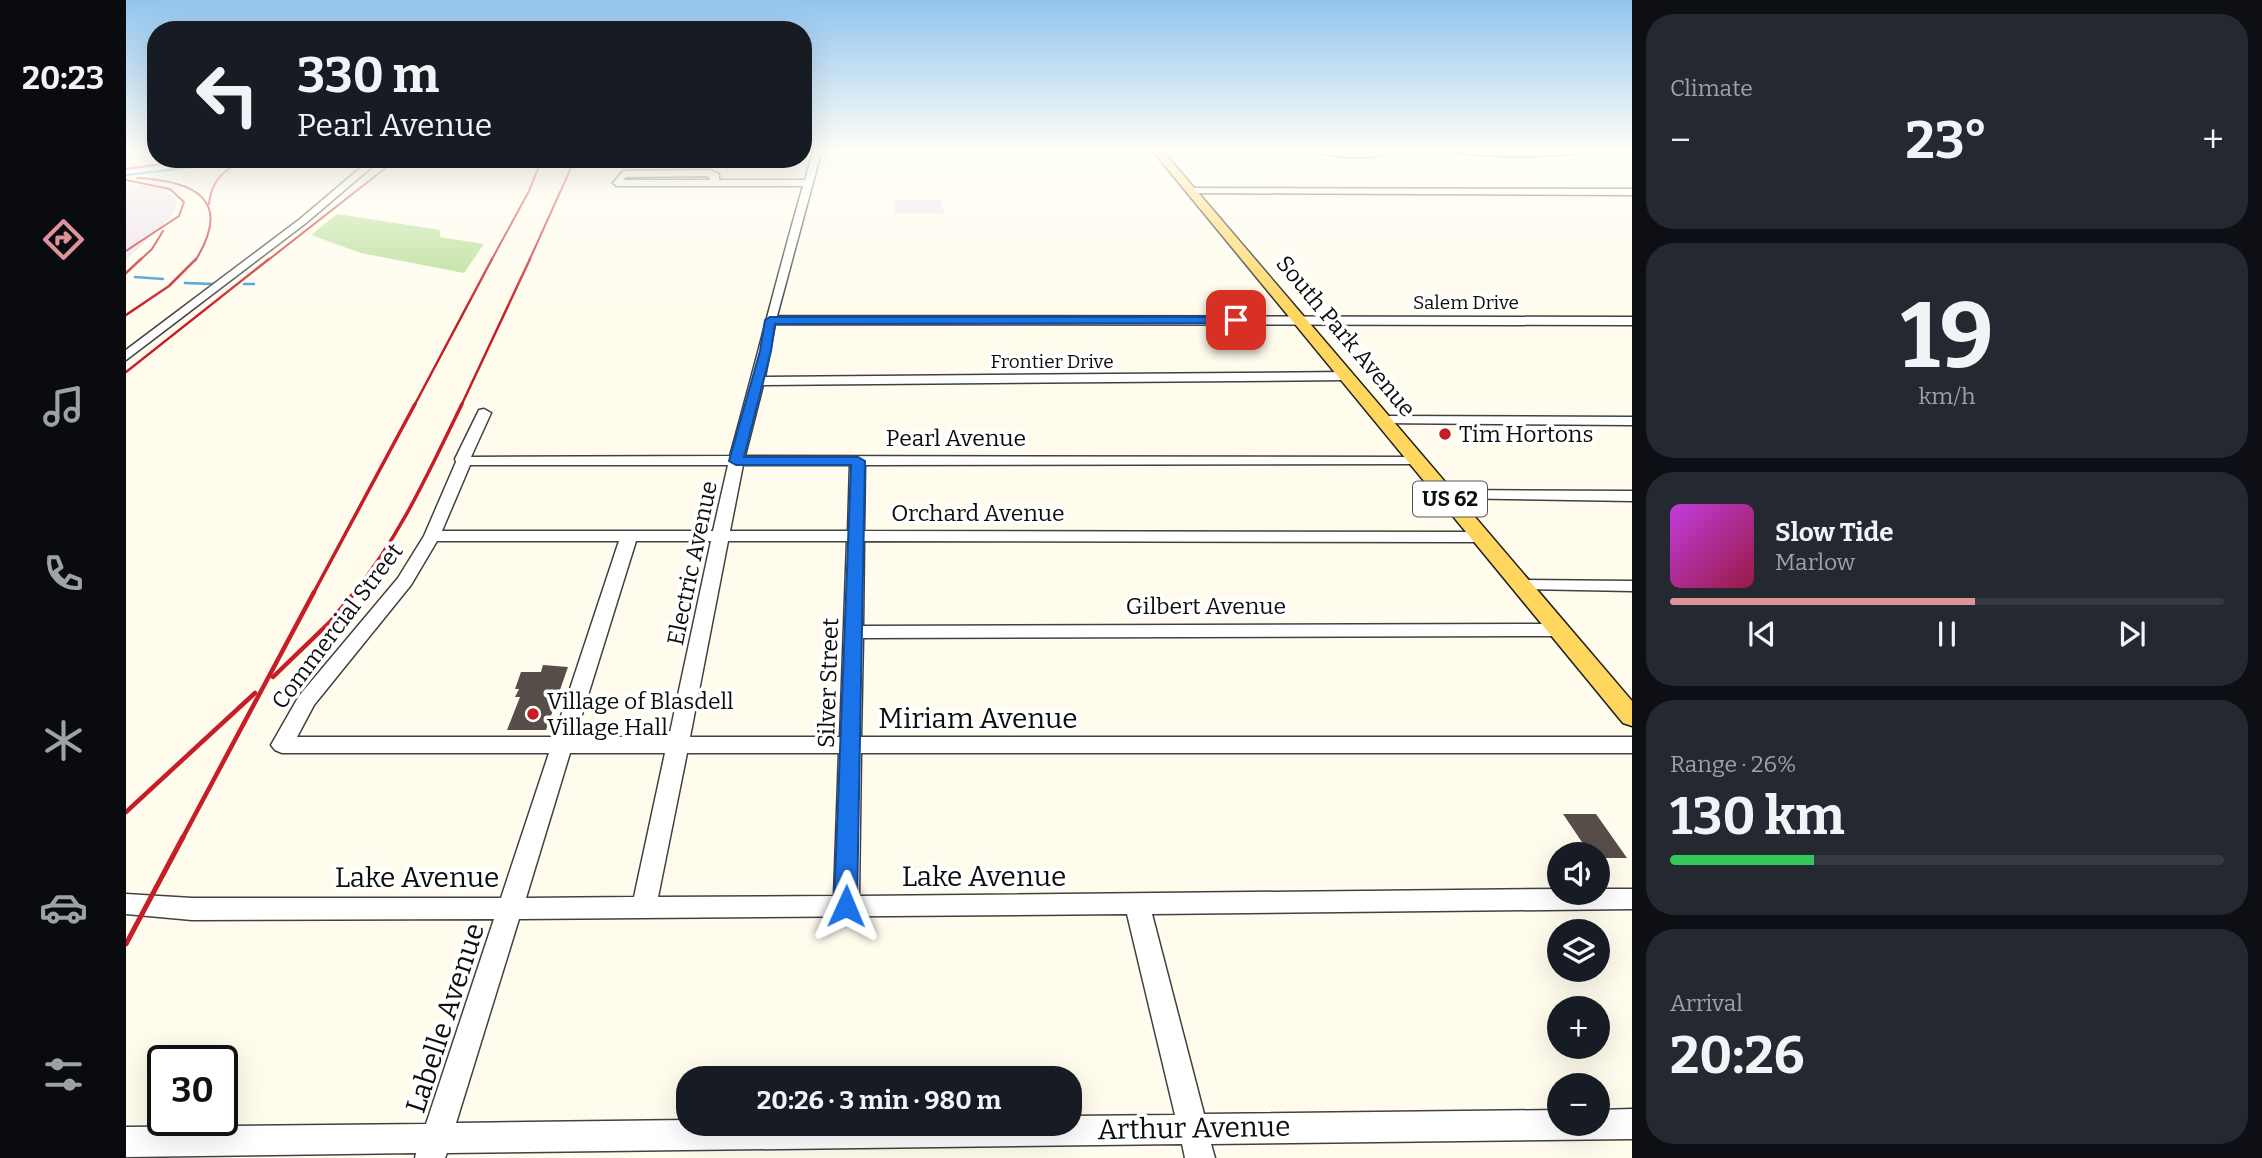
<!DOCTYPE html>
<html lang="en">
<head>
<meta charset="utf-8">
<style>
  :root { --surface:#171b24; --page:#242831; --text:#f1f3f6; --muted:#9ea1a6; --line:#363941; --accent:#de9399 }
  body { margin:0; font-family:Bitter,serif; background:var(--page); color:var(--text); height:100vh; display:flex; flex-direction:column; font-size:26px; white-space:nowrap }
  * { box-sizing:border-box; margin:0 }
  p { font-size:23px; color:var(--muted) }
  .icon { flex:none; width:38px; height:38px; fill:none; stroke:currentColor; stroke-width:2; stroke-linecap:round; stroke-linejoin:round }
  .map { position:relative; flex:1; overflow:hidden }
  .drawer { display:flex; flex-direction:column; gap:14px; padding:14px; background:#0d0f14; width:630px }
  .drawer>* { flex:none }
  .banner { position:absolute; left:21px; top:21px; width:665px; height:147px; border-radius:28px; box-shadow:0 7px 28px #0002; background:#171b24; color:var(--text); overflow:hidden }
  .buttons { position:absolute; left:1421px; top:842px; display:grid; gap:14px }
  .buttons a { display:grid; place-items:center; width:63px; height:63px; border-radius:50%; background:var(--surface); box-shadow:0 7px 28px #0002; font-size:35px }
  .speed { position:absolute; left:21px; top:1045px; display:flex; gap:14px; font-size:35px; font-weight:700; text-align:center }
  .speed>* { display:grid; place-content:center; width:91px; height:91px; border-radius:50%; background:var(--surface); box-shadow:0 7px 28px #0002; line-height:1 }
  .speed .limit { border:4px solid #111; border-radius:10px; background:#fff; color:#111 }
  .pin { position:absolute; display:grid; place-items:center; width:60px; height:60px; color:#fff; margin:-30px; border-radius:14px; box-shadow:0 4px 10px #0006 }
  .me { position:absolute; width:77px; margin:-38px; rotate:1deg; stroke-linejoin:round; filter:drop-shadow(0 0 5px #0008) }
  .turn { display:flex; align-items:center; gap:24px; height:147px; padding:0 35px; font-size:32px }
  .turn .icon { width:91px; height:91px; stroke-width:2.5 }
  .turn b { display:block; font-size:49px; line-height:60px }
  .big { font-size:52px; font-weight:700; line-height:1.1 }
  .drawer .card { flex:1; display:flex; flex-direction:column; justify-content:center; gap:10px; min-width:0; padding:0 24px; border-radius:28px; background:var(--page) }
  .drawer .dial { align-items:center; gap:0 }
  .dial b { font-size:91px; line-height:1 }
  .song { display:flex; align-items:center; gap:21px }
  .cover { width:84px; height:84px; border-radius:10px; background:linear-gradient(135deg,hsl(290 70% 55%),hsl(340 70% 35%)) }
  .played { height:7px; border-radius:4px; background:linear-gradient(90deg,var(--accent) 55%,var(--line) 55%) }
  .keys { display:flex; justify-content:space-around; direction:ltr }
  .heat { display:flex; justify-content:space-between; align-items:center; font-size:38px; direction:ltr }
  .charge { height:10px; border-radius:5px; background:linear-gradient(90deg,#34c759 26%,var(--line) 0) }
  .trip { position:absolute; left:550px; top:1066px; width:406px; height:70px; border-radius:28px; background:var(--surface); box-shadow:0 7px 28px #0002; font-weight:700; line-height:70px; text-align:center }
  main { display:flex; flex:1; min-height:0 }
  .tabs { display:flex; flex-direction:column; width:126px; justify-content:space-around; align-items:center; background:#090b0e; color:var(--muted) }
  .tabs .icon { width:49px; height:49px }
  .tabs .selected { color:var(--accent) }
  .tabs b { font-size:32px; color:var(--text) }
  .map>svg:first-child { display:block }
  .industrial { fill:#ece1ed }
  .forest { fill:#b6dd94 }
  .lines { fill:none; stroke-linecap:round; stroke-linejoin:round }
  .stream-far1 { stroke:#3396d5; stroke-width:2 }
  .stream { stroke:#3396d5; stroke-width:2.5 }
  .building { fill:#574e49 }
  .minor-casing { stroke:#414141; stroke-width:3 }
  .major-casing { stroke:#1f1f1f; stroke-width:3 }
  .minor { fill:#fff; fill-rule:evenodd }
  .major { fill:#ffd65e; fill-rule:evenodd }
  .rail-far4 { stroke:#c61e27; stroke-width:2 }
  .rail-far3 { stroke:#c61e27; stroke-width:2.5 }
  .rail-far2 { stroke:#c61e27; stroke-width:3.5 }
  .rail-far1 { stroke:#c61e27; stroke-width:4.5 }
  .rail { stroke:#c61e27; stroke-width:5 }
  .route { fill:#1a73e8; stroke:#114b97; stroke-width:2 }
  .poi-dot { fill:#c61e27; stroke:#fff; stroke-width:2.5 }
  .labels { text-anchor:middle; dominant-baseline:central; stroke-width:7; stroke-linejoin:round; paint-order:stroke }
  .far-street-label { font-size:19px; fill:#0e0e0e; stroke:#fff }
  .shield { fill:#fff; stroke:#565656; stroke-width:2 }
  .shield-label { font-size:21px; font-weight:bold; fill:#0e0e0e }
  .street-label { font-size:23px; fill:#0e0e0e; stroke:#fff }
  .poi-label { font-size:23px; fill:#0e0e0e; stroke:#fff; text-anchor:start }
  .near-street-label { font-size:28px; fill:#0e0e0e; stroke:#fff }
</style>
</head>
<body>
<main>
<nav class="tabs">
<b>20:23</b>
<svg class="icon selected" aria-label="directions" viewBox="0 0 24 24"><path d="M12 3l9 9-9 9-9-9zM9 14v-3h6M13 9l2 2-2 2"/></svg>
<svg class="icon" aria-label="music" viewBox="0 0 24 24"><path d="M9 18V5l10-2v13"/><circle cx="6" cy="18" r="3"/><circle cx="16" cy="16" r="3"/></svg>
<svg class="icon" aria-label="phone" viewBox="0 0 24 24"><path d="M5 4h4l2 5-3 2q2 4 5 5l2-3 5 2v4C11 20 4 13 5 4z"/></svg>
<svg class="icon" aria-label="climate" viewBox="0 0 24 24"><path d="M12 3v18M4 7l16 10M4 17L20 7"/></svg>
<svg class="icon" aria-label="car" viewBox="0 0 24 24"><path d="M5 17H2v-5l4-1 3-4h7l3 4 3 1v5h-3M9 17h6M6 11h13"/><circle cx="7" cy="17" r="2"/><circle cx="17" cy="17" r="2"/></svg>
<svg class="icon" aria-label="filters" viewBox="0 0 24 24"><path d="M4 7h16M4 17h16"/><circle cx="9" cy="7" r="2"/><circle cx="15" cy="17" r="2"/></svg>
</nav>
<div class="map">
<svg width="1506" height="1158" viewBox="0 0 1506 1158">
  <rect width="100%" height="100%" fill="#fffcee"/>
  <g class="industrial">
    <path d="M 0,182 L 31,188 L 50,198 L 50,208 L 44,218 L 0,260 Z"/>
    <path d="M 768,200 L 815,200 L 818,214 L 769,214 Z"/>
  </g>
  <path class="forest" d="M 211,214 L 314,230 L 314,237 L 358,244 L 338,273 L 235,253 L 185,235 Z"/>
  <g class="lines">
    <path class="stream-far1" d="M 0,175 L 104,163 L 275,162"/>
    <g class="stream">
      <path d="M 9,277 L 37,279"/>
      <path d="M 59,283 L 88,284"/>
      <path d="M 118,284 L 128,284"/>
    </g>
  </g>
  <g class="building">
    <path d="M 417,665 L 442,667 L 420,730 L 381,730 L 394,697 L 389,697 L 393,689 L 389,689 L 395,672 L 415,672 Z"/>
    <path d="M 1437,814 L 1470,814 L 1501,858 L 1472,858 L 1472,854 L 1464,854 Z"/>
  </g>
  <g class="lines">
    <g class="minor-casing">
      <g id="minor">
        <path d="M 688,149 L 696,149 L 651,316 L 1506,317 L 1506,325 L 649,324 L 639,377 L 1221,372 L 1228,376 L 1221,380 L 637,385 L 619,456 L 1296,457 L 1298,460 L 1291,464 L 739,465 L 738,531 L 1356,532 L 1364,537 L 1356,542 L 738,541 L 737,626 L 1433,624 L 1442,630 L 1433,636 L 737,638 L 735,737 L 1506,737 L 1506,753 L 735,753 L 733,896 L 1433,889 L 1433,892 L 1472,892 L 1472,889 L 1506,889 L 1506,909 L 1026,914 L 1078,1114 L 1433,1110 L 1433,1124 L 1472,1124 L 1472,1110 L 1506,1109 L 1506,1139 L 1085,1144 L 1089,1158 L 1059,1158 L 1056,1144 L 321,1153 L 319,1158 L 289,1158 L 290,1153 L 0,1157 L 0,1127 L 300,1124 L 368,919 L 66,920 L 0,914 L 0,894 L 66,898 L 375,898 L 423,753 L 156,753 L 149,750 L 145,745 L 173,696 L 272,578 L 298,536 L 330,462 L 329,459 L 353,410 L 358,409 L 365,413 L 345,457 L 604,456 C 629,366 651,276 677,186 L 491,186 L 487,183 L 497,171 L 584,170 L 593,174 L 593,180 L 679,180 ZM 582,176 L 584,180 L 497,180 L 500,177 ZM 344,465 L 602,465 L 587,531 L 316,531 ZM 617,465 L 724,465 L 722,531 L 604,531 ZM 311,541 L 493,541 L 428,737 L 171,737 L 188,705 L 285,585 ZM 510,541 L 585,541 L 543,737 L 449,737 ZM 602,541 L 721,541 L 714,737 L 564,737 ZM 444,753 L 539,753 L 508,897 L 400,898 ZM 561,753 L 713,753 L 708,896 L 532,897 ZM 1001,914 L 1049,1115 L 943,1116 L 943,1124 L 562,1124 L 562,1120 L 330,1123 L 393,919 Z"/>
        <path d="M 1184,149 L 1259,149 L 1261,153 C 1247,161 1199,157 1184,149 Z"/>
        <path d="M 1322,149 L 1340,151 L 1472,149 C 1452,158 1341,159 1322,149 Z"/>
        <path d="M 245,159 L 255,159 L 180,223 L 0,360 L 0,350 L 174,219 Z"/>
        <path d="M 1064,188 L 1506,189 L 1506,195 L 1061,193 Z"/>
        <path d="M 1258,416 L 1506,417 L 1506,425 L 1253,423 L 1253,417 Z"/>
        <path d="M 1321,490 L 1506,491 L 1506,501 L 1315,498 L 1313,495 L 1315,492 Z"/>
        <path d="M 1397,580 L 1506,581 L 1506,591 L 1391,589 L 1388,585 Z"/>
      </g>
    </g>
    <g class="major-casing">
      <path id="major" d="M 1025,149 L 1035,149 L 1506,701 L 1506,726 L 1497,723 Z"/>
    </g>
    <use href="#minor" class="minor"/>
    <use href="#major" class="major"/>
    <g class="rail-far4">
      <path d="M 0,153 L 20,149"/>
      <path d="M 0,169 L 72,159"/>
      <path d="M 11,178 C 68,181 108,199 69,261"/>
      <path d="M 0,180 L 44,189 L 58,202 L 53,216 L 0,251"/>
      <path d="M 83,204 C 85,180 99,169 120,159"/>
      <path d="M 13,261 L 26,249 L 37,231"/>
      <path d="M 141,261 L 271,159"/>
      <path d="M 365,261 L 403,191 L 416,159"/>
      <path d="M 403,261 L 449,159"/>
    </g>
    <g class="rail-far3">
      <path d="M 0,273 L 15,259"/>
      <path d="M 0,315 L 43,286 L 70,259"/>
      <path d="M 0,372 L 143,259"/>
      <path d="M 288,406 L 366,259"/>
      <path d="M 335,406 L 404,259"/>
    </g>
    <g class="rail-far2">
      <path d="M 187,594 L 289,404"/>
      <path d="M 227,594 C 274,537 304,469 336,404"/>
    </g>
    <g class="rail-far1">
      <path d="M 147,677 L 205,621 L 229,592"/>
      <path d="M 0,812 L 129,693"/>
      <path d="M 56,839 L 188,592"/>
    </g>
    <path class="rail" d="M 0,944 L 57,837"/>
  </g>
  <linearGradient id="sky" x2="0" y2="1"><stop stop-color="#91c5ef"/><stop offset="0.48" stop-color="#fffef7"/><stop offset="1" stop-color="#fffef7" stop-opacity="0"/></linearGradient>
  <rect width="1506" height="312" fill="url(#sky)"/>
  <path class="route" d="M 1110,317 L 1115,320 L 1113,323 L 649,324 L 645,351 L 618,457 L 732,457 L 739,461 L 731,906 L 728,913 L 720,916 L 712,913 L 708,906 L 725,465 L 610,465 L 603,461 L 634,351 L 639,320 L 644,317 Z"/>
  <g class="poi-dot">
    <circle cx="1319" cy="434" r="7"/>
    <circle cx="407" cy="714" r="7"/>
  </g>
  <g class="labels">
    <g class="far-street-label">
      <text x="1340" y="302">Salem Drive</text>
      <text x="926" y="361">Frontier Drive</text>
    </g>
    <rect class="shield" x="1287" y="481.5" width="74" height="35" rx="5"/>
    <g class="shield-label">
      <text x="1324" y="499">US 62</text>
    </g>
    <g class="street-label">
      <text transform="translate(1220 336) rotate(50)">South Park Avenue</text>
      <text x="830" y="438">Pearl Avenue</text>
      <text x="852" y="513">Orchard Avenue</text>
      <text transform="translate(566 563) rotate(-78)">Electric Avenue</text>
      <text x="1080" y="606">Gilbert Avenue</text>
      <text transform="translate(211 626) rotate(-53)">Commercial Street</text>
      <text transform="translate(702 683) rotate(-88)">Silver Street</text>
    </g>
    <g class="poi-label">
      <text x="1333" y="434">Tim Hortons</text>
      <text x="421" y="701">Village of Blasdell<tspan x="421" dy="26">Village Hall</tspan></text>
    </g>
    <g class="near-street-label">
      <text x="852" y="718">Miriam Avenue</text>
      <text x="858" y="876">Lake Avenue</text>
      <text x="291" y="877">Lake Avenue</text>
      <text transform="translate(319 1018) rotate(-72)">Labelle Avenue</text>
      <text transform="translate(1068 1128) rotate(-1)">Arthur Avenue</text>
    </g>
  </g>
</svg>
<div class="buttons">
<a><svg class="icon" aria-label="sound" viewBox="0 0 24 24"><path d="M4 9h4l5-4v14l-5-4H4zM17 9q2 3 0 6"/></svg></a>
<a><svg class="icon" aria-label="layers" viewBox="0 0 24 24"><path d="M12 4l9 5-9 5-9-5zM3 14l9 5 9-5"/></svg></a>
<a>+</a>
<a>−</a>
</div>
<div class="speed"><div class="limit">30</div></div>
<div class="pin" style="left:1110px;top:320px;background:#d93025"><svg class="icon" aria-label="arrive" viewBox="0 0 24 24"><path d="M6 21V4h12l-3 4 3 4H6"/></svg></div>
<svg class="me" style="left:720px;top:906px" viewBox="-20 -20 40 40"><path d="M0-17L14 15 0 8-14 15z" fill="#1a73e8" stroke="#fff" stroke-width="4"/></svg>
<div class="trip">20:26 · 3 min · 980 m</div>
<div class="banner">
<div class="turn"><svg class="icon" aria-label="left" viewBox="0 0 24 24"><path d="M17 20v-9H6M10 6l-5 5 5 5"/></svg><div><b>330 m</b>Pearl Avenue</div></div>
</div>
</div>
<section class="drawer">
<div class="card"><p>Climate</p>
<div class="heat"><a>−</a><b class="big">23°</b><a>+</a></div>
</div>
<div class="card dial"><b>19</b><p>km/h</p></div>
<div class="card">
<div class="song"><i class="cover"></i><div><b>Slow Tide</b><p>Marlow</p></div></div>
<div class="played"></div>
<div class="keys"><svg class="icon" aria-label="previous" viewBox="0 0 24 24"><path d="M18 5L8 12l10 7zM5 5v14"/></svg><svg class="icon" aria-label="pause" viewBox="0 0 24 24"><path d="M8 5v14M16 5v14"/></svg><svg class="icon" aria-label="next" viewBox="0 0 24 24"><path d="M6 5l10 7-10 7zM19 5v14"/></svg></div>
</div>
<div class="card"><p>Range · 26%</p><b class="big">130 km</b><div class="charge"></div></div>
<div class="card"><p>Arrival</p><b class="big">20:26</b></div>
</section>
</main>
</body>
</html>
